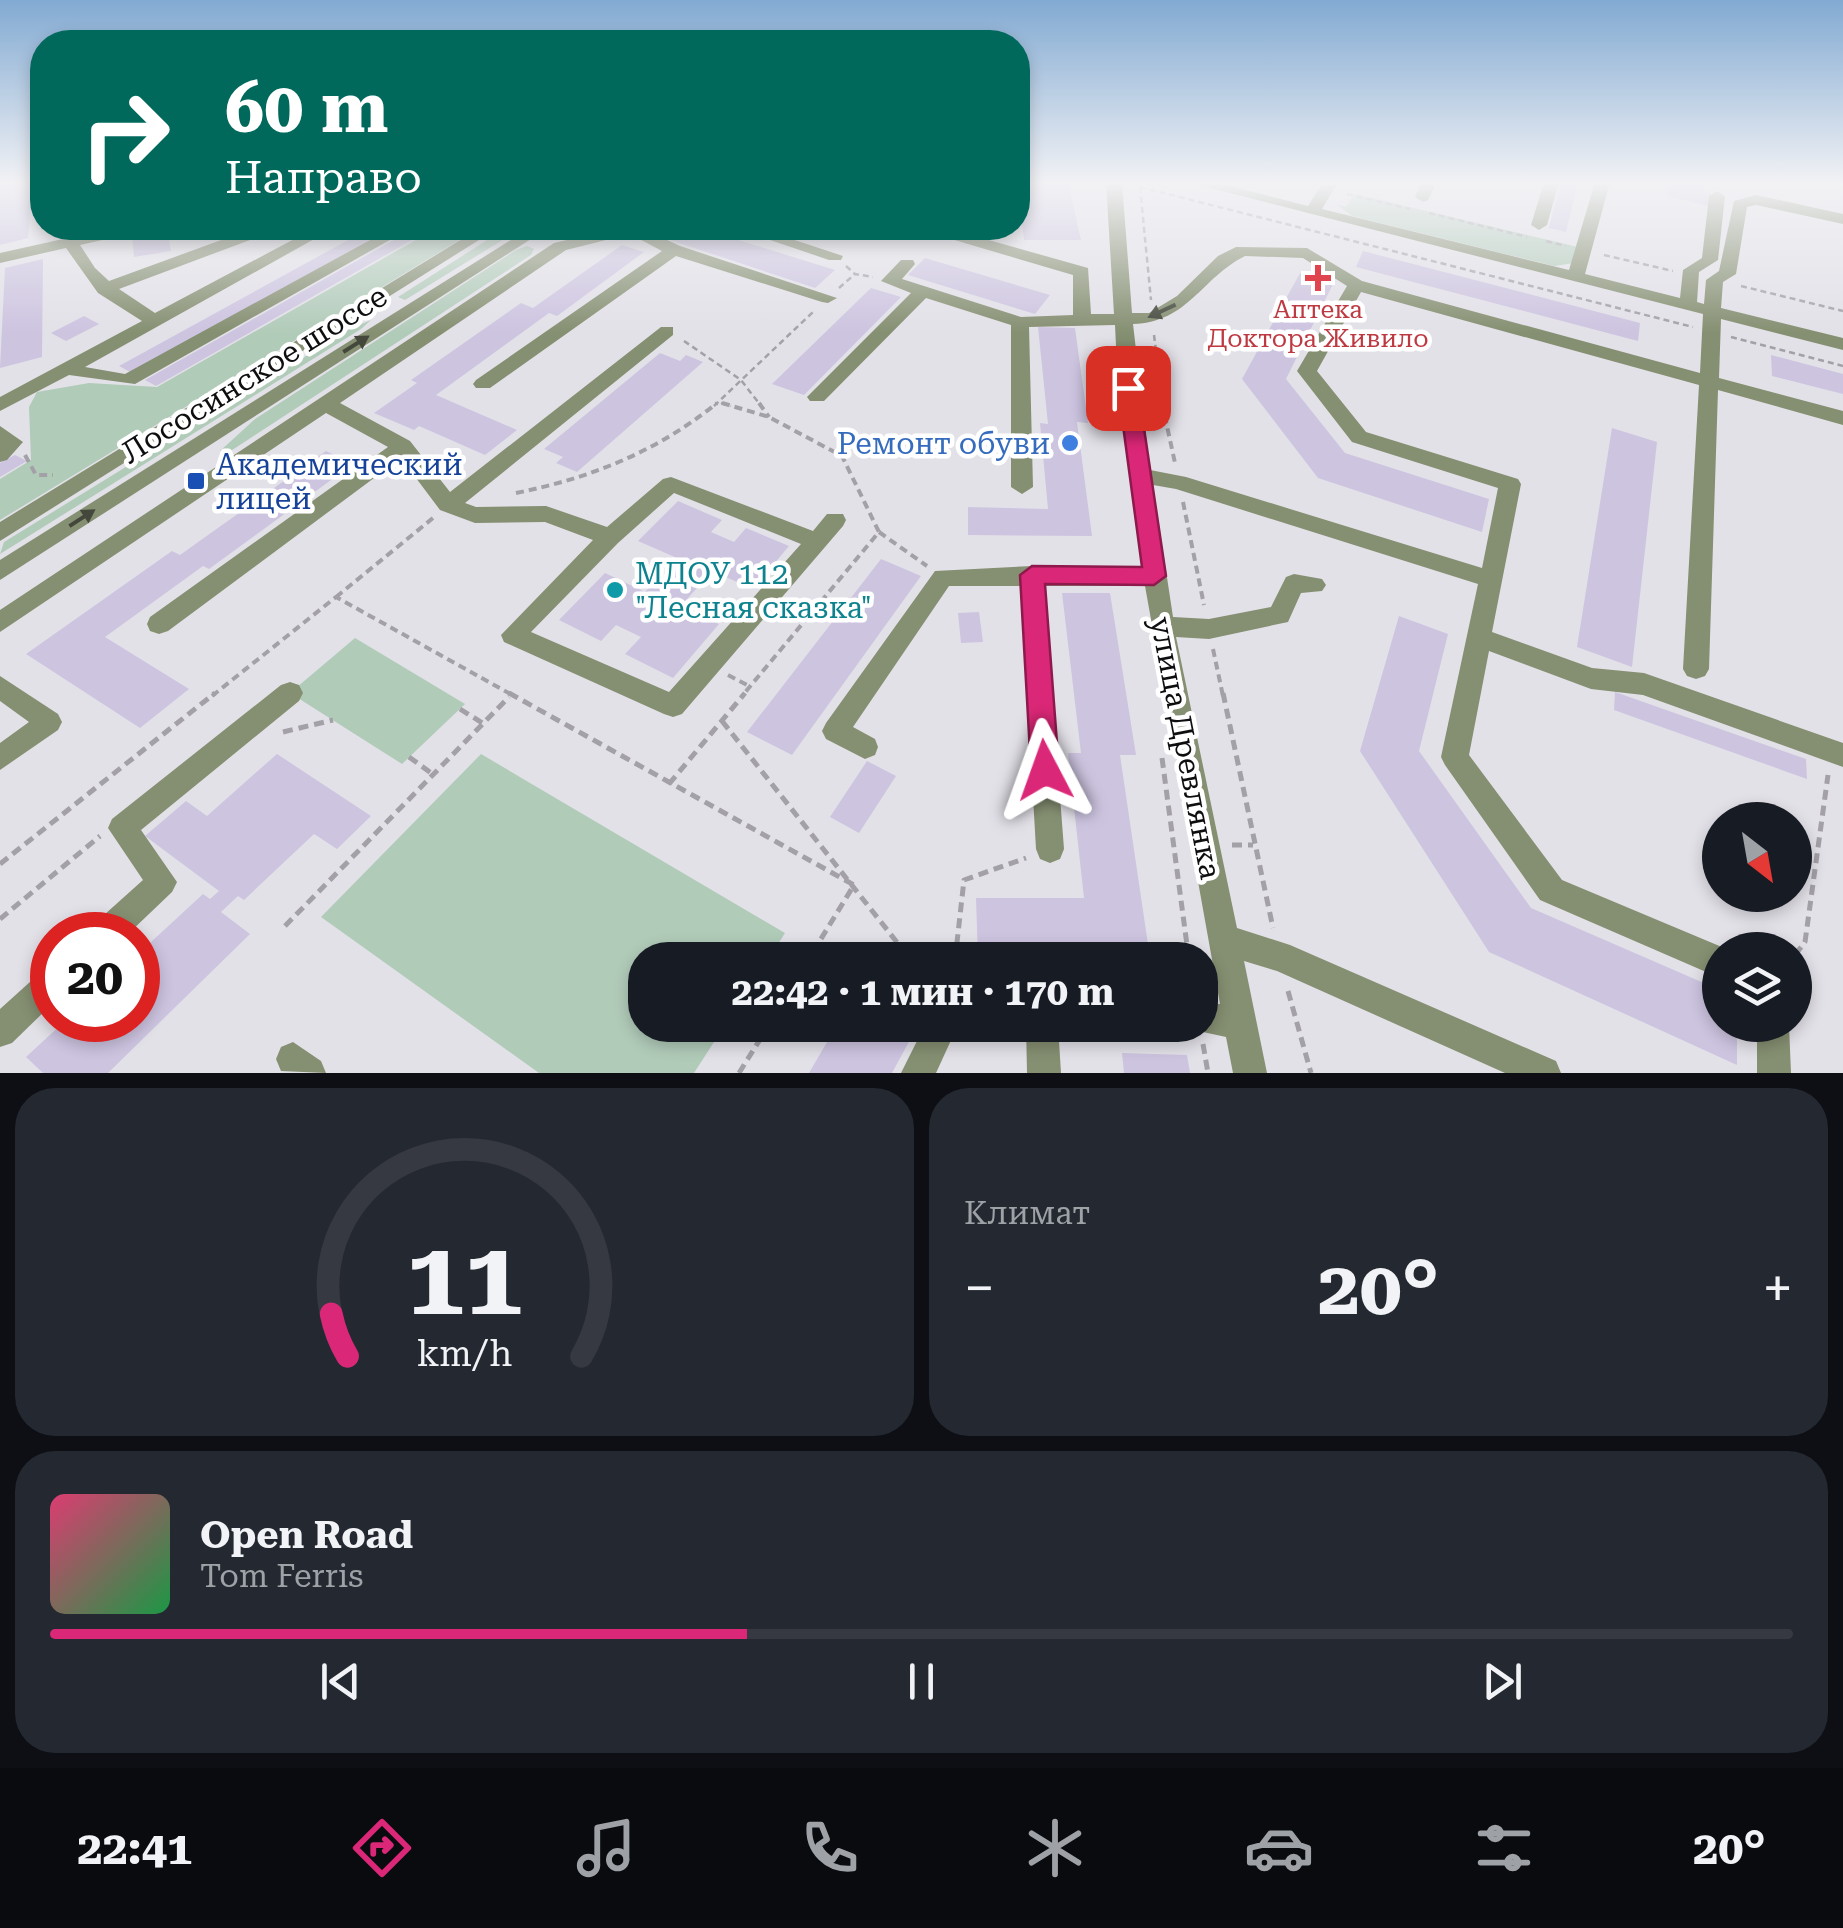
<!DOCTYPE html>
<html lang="ru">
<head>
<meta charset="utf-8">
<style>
  :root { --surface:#171b24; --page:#242831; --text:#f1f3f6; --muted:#9ea1a6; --line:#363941; --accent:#db2777 }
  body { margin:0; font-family:"Roboto Serif",serif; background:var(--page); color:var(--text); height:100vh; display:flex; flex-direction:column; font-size:38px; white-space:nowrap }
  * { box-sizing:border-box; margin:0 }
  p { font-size:32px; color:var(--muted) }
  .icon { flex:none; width:55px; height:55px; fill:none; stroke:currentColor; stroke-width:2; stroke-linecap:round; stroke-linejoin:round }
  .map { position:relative; height:1073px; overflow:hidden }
  .side { display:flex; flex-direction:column; gap:15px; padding:15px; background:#0d0f14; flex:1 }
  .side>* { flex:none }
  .top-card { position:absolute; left:30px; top:30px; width:1000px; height:210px; border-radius:40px; box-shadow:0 5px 15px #0003; background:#00695c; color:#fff; overflow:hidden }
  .needle { width:65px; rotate:149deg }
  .tools { position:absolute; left:1702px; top:802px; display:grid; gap:20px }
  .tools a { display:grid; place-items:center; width:110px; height:110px; border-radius:50%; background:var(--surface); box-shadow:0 5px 15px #0003; font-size:50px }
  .speed { position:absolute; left:30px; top:912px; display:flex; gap:20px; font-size:50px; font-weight:700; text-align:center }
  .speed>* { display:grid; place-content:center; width:130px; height:130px; border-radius:50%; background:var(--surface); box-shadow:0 5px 15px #0003; line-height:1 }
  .speed .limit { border:15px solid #d22; background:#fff; color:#111 }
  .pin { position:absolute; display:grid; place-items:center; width:85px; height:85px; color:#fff; margin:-42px; border-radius:20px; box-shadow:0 5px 15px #0006 }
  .me { position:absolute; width:110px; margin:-55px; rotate:356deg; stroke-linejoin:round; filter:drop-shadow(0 0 8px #0008) }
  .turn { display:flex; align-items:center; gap:35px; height:210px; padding:0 30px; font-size:45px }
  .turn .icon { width:130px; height:130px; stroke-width:2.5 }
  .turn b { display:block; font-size:70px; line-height:85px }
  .big { font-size:75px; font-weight:700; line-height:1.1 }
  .side .tile { flex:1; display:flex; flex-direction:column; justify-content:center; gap:15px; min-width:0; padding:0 35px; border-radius:40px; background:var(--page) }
  .side .dial { align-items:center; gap:0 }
  .dial svg { height:260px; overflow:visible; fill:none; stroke:var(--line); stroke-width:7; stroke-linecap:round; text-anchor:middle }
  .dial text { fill:var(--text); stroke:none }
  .song { display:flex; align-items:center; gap:30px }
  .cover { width:120px; height:120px; border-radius:15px; background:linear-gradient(135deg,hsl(340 70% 55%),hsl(140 70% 35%)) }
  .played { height:10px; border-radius:5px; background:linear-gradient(90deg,var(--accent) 40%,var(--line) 40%) }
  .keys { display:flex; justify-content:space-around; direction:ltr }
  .heat { display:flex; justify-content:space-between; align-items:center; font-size:55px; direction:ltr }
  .side .tiles { flex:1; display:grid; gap:15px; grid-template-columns:1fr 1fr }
  .tile:last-child { grid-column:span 2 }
  .trip { position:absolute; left:628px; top:942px; width:590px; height:100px; border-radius:40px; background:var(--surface); box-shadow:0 5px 15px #0003; font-weight:700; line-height:100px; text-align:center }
  .dock { display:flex; height:160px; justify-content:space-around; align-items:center; background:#090b0e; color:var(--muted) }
  .dock .icon { width:70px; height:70px }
  .dock .current { color:var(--accent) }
  .dock b { font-size:45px; color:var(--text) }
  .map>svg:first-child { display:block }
  .green { fill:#b1cbb9 }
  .building { fill:#cdc4e0 }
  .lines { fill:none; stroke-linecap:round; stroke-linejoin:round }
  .path-far2 { stroke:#a3a1a7; stroke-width:2.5; stroke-dasharray:6 4; stroke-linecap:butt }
  .path-far1 { stroke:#a3a1a7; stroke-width:4; stroke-dasharray:8 5; stroke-linecap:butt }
  .path { stroke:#a3a1a7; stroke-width:5; stroke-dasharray:10 6; stroke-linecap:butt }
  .minor { fill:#858f71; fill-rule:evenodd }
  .oneway { fill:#44483c }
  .route { fill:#db2777; stroke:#8e194d; stroke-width:2.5 }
  .health-dot { fill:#e0444e; stroke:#fff; stroke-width:4 }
  .shop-dot { fill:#3f7fe0; stroke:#fff; stroke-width:4 }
  .transit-dot { fill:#1a4fb4; stroke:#fff; stroke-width:4 }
  .culture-dot { fill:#0f9aa8; stroke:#fff; stroke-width:4 }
  .labels { text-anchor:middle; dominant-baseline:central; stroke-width:9; stroke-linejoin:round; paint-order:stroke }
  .far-health-label { font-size:25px; fill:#be3a42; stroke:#fff }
  .street-label { font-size:30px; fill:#0e0d10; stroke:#fff }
  .shop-label { font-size:30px; fill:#366cbe; stroke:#fff; text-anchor:end }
  .transit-label { font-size:30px; fill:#164399; stroke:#fff; text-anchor:start }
  .culture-label { font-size:30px; fill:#0d838f; stroke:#fff; text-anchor:start }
</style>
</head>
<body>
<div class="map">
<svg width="1843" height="1073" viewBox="0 0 1843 1073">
  <rect width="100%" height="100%" fill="#e3e1e8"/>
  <g class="green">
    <path d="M 1355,194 L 1578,247 L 1574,263 L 1554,266 L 1352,216 L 1336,204 L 1346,207 Z"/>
    <path d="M 437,228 L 479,228 L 0,520 L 0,479 L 31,460 L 29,407 L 37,392 L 89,383 L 157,387 Z"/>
    <path d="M 506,228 L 522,228 L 405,300 L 398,297 Z"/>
    <path d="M 527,246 L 534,249 L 531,255 L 226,454 L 220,451 L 255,419 L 516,250 Z"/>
    <path d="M 371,320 L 361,329 L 0,554 L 4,542 L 350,329 Z"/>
    <path d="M 355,638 L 465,704 L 402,764 L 290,693 Z"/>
    <path d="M 481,754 L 785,933 L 768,960 L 645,960 L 645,1025 L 725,1025 L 694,1073 L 539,1073 L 321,917 Z"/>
  </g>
  <g class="building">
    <path d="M 0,182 L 33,182 L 28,238 L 0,245 Z"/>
    <path d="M 1018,182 L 1068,182 L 1081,240 L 1024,240 L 1021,213 L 1018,213 Z"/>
    <path d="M 1561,182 L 1578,182 L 1566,232 L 1549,228 Z"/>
    <path d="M 1669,182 L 1705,182 L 1704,192 L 1711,193 L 1709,206 L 1667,196 Z"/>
    <path d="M 167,228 L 171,251 L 134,257 L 132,234 Z"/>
    <path d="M 370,228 L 391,228 L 132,373 L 119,366 Z"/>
    <path d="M 415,228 L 433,228 L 156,386 L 145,380 Z"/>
    <path d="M 678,228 L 700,228 L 835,270 L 815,288 L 664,238 Z"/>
    <path d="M 622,245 L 644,252 L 557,316 L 549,313 L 436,395 L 517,430 L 485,455 L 419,426 L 414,430 L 374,413 L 417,383 L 411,380 L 521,303 L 533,308 Z"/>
    <path d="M 1363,251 L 1640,323 L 1638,341 L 1356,267 Z"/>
    <path d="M 925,258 L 1050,295 L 1035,314 L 908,275 Z"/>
    <path d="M 43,259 L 42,357 L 0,368 L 5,268 Z"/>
    <path d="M 1300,273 L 1334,282 L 1286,379 L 1345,453 L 1489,499 L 1482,532 L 1318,478 L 1242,379 Z"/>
    <path d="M 871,288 L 901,297 L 804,395 L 772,384 Z"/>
    <path d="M 84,316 L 99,324 L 66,341 L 51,333 Z"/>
    <path d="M 1038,327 L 1075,328 L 1088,423 L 1077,422 L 1092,536 L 968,535 L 968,507 L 1048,509 L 1040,423 L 1048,424 Z"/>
    <path d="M 660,353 L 680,361 L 686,355 L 703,362 L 577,472 L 556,463 L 563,457 L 544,449 Z"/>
    <path d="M 1771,355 L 1843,374 L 1843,394 L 1772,376 Z"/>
    <path d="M 1612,428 L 1657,442 L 1632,667 L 1577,647 Z"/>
    <path d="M 326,451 L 353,464 L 209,569 L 203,566 L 105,637 L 189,689 L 140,728 L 26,654 L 172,551 L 180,555 Z"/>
    <path d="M 15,455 L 27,461 L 0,477 L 0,463 Z"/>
    <path d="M 678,501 L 722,520 L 711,532 L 734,542 L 746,528 L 789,546 L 753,589 L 712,571 L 680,607 L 719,624 L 673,678 L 625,654 L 641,637 L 616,625 L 601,641 L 559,620 L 605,573 L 645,592 L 677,558 L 638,541 Z"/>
    <path d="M 881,559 L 921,576 L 792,755 L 747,732 Z"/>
    <path d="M 1062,593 L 1110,593 L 1136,755 L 1120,755 L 1150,958 L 978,958 L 976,898 L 1084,898 L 1068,753 L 1081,753 Z"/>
    <path d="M 979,612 L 983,642 L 961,643 L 958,613 Z"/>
    <path d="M 1399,616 L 1448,634 L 1419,751 L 1531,908 L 1720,990 L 1720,1025 L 1737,1025 L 1737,1065 L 1489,952 L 1360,751 Z"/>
    <path d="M 1615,692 L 1806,759 L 1807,779 L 1614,710 Z"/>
    <path d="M 277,754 L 371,816 L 337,849 L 314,834 L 244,900 L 238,896 L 221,912 L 250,934 L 108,1073 L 43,1073 L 26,1057 L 66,1020 L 138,1020 L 138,954 L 203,894 L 210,899 L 219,891 L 145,836 L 186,801 L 207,816 Z"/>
    <path d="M 867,761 L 896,776 L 859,833 L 830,817 Z"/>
    <path d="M 837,1025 L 918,1025 L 892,1073 L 809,1073 Z"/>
    <path d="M 1122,1053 L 1187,1055 L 1190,1073 L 1124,1073 Z"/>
  </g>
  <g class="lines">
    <g class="path-far2">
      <path d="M 1140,187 L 1151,300"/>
      <path d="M 1140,187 L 1693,327"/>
      <path d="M 1347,194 L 1410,209"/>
      <path d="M 1429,213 L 1527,237"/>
      <path d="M 1546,241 L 1566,246"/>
      <path d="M 1604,255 L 1673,271"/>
      <path d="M 846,266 L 855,274 L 873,277"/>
      <path d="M 1741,286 L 1843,311"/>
      <path d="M 839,288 L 855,274"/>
      <path d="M 1154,335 L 1163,406"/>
      <path d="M 1731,337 L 1843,366"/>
      <path d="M 684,341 L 741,380 L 761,406"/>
      <path d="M 721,403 L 731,406"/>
      <path d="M 714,406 L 813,312"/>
    </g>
    <g class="path-far1">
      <path d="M 722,403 L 769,417 L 842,456 L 879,532 L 742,696"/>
      <path d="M 759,403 L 769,417"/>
      <path d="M 1162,403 L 1175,463"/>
      <path d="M 25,455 L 36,475 L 53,475"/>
      <path d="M 516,493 C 591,478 658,451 717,403"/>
      <path d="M 1183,502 L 1204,605"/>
      <path d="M 879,532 L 927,566"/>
      <path d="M 336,597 L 433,518"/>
      <path d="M 1213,649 L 1223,696"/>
      <path d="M 728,675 L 749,686"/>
      <path d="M 212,696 L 336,597 L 514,696"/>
    </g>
    <g class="path">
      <path d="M 509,693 L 854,885 L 808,960"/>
      <path d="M 1223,693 L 1273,928"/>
      <path d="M 460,709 L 484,724"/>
      <path d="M 722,721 L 911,960"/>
      <path d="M 283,732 L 333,720"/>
      <path d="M 409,757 L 434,775"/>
      <path d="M 1162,758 L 1189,960"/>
      <path d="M 669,784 L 745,693"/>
      <path d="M 1232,845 L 1253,845"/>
      <path d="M 0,864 L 215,693"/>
      <path d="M 0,919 L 100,836"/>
      <path d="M 285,926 L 509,697"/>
      <path d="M 1795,955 L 1805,942 L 1828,775"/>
      <path d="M 955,960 L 964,880 L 1026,858"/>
      <path d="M 1288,991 L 1311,1073"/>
      <path d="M 1203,1044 L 1208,1073"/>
      <path d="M 739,1073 L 769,1025"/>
    </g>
    <g class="minor">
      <path d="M 1106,182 L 1122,182 L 1132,313 L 1149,313 L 1177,296 L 1218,256 L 1236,247 L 1307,248 L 1362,281 L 1700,373 L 1703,314 L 1187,182 L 1214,182 L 1308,206 L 1323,182 L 1338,182 L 1322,209 L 1569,270 L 1595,182 L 1610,182 L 1585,274 L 1680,298 L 1683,270 L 1702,258 L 1709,196 L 1717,191 L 1725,196 L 1718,260 L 1699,272 L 1697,302 L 1704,304 L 1706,280 L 1719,271 L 1734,201 L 1756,195 L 1843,214 L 1843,224 L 1756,205 L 1747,207 L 1736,274 L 1723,282 L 1721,308 L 1843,338 L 1843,350 L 1721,319 L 1719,378 L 1843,411 L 1843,425 L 1718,390 L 1709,669 L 1705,676 L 1696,679 L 1687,676 L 1683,669 L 1699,385 L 1361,292 L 1317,371 L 1366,432 L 1518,479 L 1521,484 L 1492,632 L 1592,668 L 1644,673 L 1843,743 L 1843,767 L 1643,695 L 1591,689 L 1489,651 L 1469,755 L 1562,880 L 1729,950 L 1720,950 L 1720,978 L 1540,900 L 1445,765 L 1441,757 L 1478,584 L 1176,489 L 1153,485 L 1173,617 L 1209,619 L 1271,607 L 1286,577 L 1294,574 L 1322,579 L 1326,585 L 1322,591 L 1301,593 L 1288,622 L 1209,639 L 1176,637 L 1237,928 L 1290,945 L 1556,1061 L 1561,1073 L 1505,1073 L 1277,971 L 1244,961 L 1267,1073 L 1233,1073 L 1226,1037 L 1189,1029 L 1187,1025 L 1200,1025 L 1200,1002 L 1220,1004 L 1145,586 L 1044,586 L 1064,849 L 1060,859 L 1050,863 L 1040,859 L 1036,849 L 1021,586 L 949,586 L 853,727 L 875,739 L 878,747 L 875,755 L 865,759 L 826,739 L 822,731 L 826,723 L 935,571 L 1032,566 L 1142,568 L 1118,388 L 1115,325 L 1029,327 L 1033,487 L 1022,494 L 1011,487 L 1011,325 L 926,298 L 824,401 L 810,401 L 807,397 L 911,293 L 881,281 L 901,260 L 913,260 L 915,264 L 902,279 L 1021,317 L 1073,315 L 1073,275 L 924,231 L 922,228 L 946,228 L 1088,268 L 1091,314 L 1114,314 ZM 1245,256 L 1303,258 L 1347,286 L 1297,371 L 1352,442 L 1498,488 L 1482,568 L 1186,477 L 1150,470 L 1133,324 C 1189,322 1201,278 1245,256 Z"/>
      <path d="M 1422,182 L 1437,182 L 1428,200 L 1423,202 L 1415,197 Z"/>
      <path d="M 1544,182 L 1559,182 L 1547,225 L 1539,230 L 1531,225 Z"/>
      <path d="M 65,228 L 76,228 L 79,236 L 116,228 L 144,228 L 142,231 L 80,245 L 95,268 L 109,281 L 254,228 L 276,228 L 274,231 L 119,289 L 155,313 L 315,228 L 334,228 L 85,367 L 125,374 L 392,228 L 411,228 L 135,384 L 69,375 L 0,411 L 0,397 L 142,321 L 98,293 L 66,248 L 0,263 L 0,253 L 63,239 Z"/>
      <path d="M 480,228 L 498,228 L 0,541 L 0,522 Z"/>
      <path d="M 530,228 L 548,228 L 0,580 L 0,560 Z"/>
      <path d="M 618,228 L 642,228 L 680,246 L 837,298 L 828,303 L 822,302 L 676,256 L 490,388 L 476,388 L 473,384 L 476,380 L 662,251 L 630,234 L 566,250 L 340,403 L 410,441 L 450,492 L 661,327 L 673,327 L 673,335 L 465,503 L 476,507 L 546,506 L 607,527 L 663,479 L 671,477 L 813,531 L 827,514 L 843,514 L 846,520 L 843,526 L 682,714 L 673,717 L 664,714 L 504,642 L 501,635 L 593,540 L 545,522 L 475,523 L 440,510 L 401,458 L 168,631 L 159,634 L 150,631 L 147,624 L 150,617 L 388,447 L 326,413 L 0,632 L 0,610 L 554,243 ZM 674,493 L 801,544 L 669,692 L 531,632 L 618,543 Z"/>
      <path d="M 735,228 L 758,228 L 843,256 L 841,260 L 829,260 Z"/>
      <path d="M 0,426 L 23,442 L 7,460 L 0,462 Z"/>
      <path d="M 0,676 L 58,714 L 62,722 L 58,730 L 0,770 L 0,743 L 29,722 L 0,701 Z"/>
      <path d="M 290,682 L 299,685 L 303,693 L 299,701 L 141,830 L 177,882 L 172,892 L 127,935 L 90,935 L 94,924 L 143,880 L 108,828 L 112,819 L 281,685 Z"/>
      <path d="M 52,967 L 52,1004 L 12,1043 L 0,1047 L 0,1009 L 41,972 Z"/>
      <path d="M 925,1025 L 958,1025 L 936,1073 L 901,1073 Z"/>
      <path d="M 1026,1025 L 1058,1025 L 1061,1073 L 1027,1073 Z"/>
      <path d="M 1757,1025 L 1789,1025 L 1791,1073 L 1757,1073 Z"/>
      <path d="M 293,1042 L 321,1061 L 326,1073 L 281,1071 L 276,1059 L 281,1047 Z"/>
    </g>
  </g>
  <defs><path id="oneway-solid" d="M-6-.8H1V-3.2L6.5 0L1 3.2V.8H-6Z" transform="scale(2.5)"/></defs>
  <g class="oneway">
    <use href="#oneway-solid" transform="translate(1162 311) rotate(155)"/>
    <use href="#oneway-solid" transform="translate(356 344) rotate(-32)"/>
    <use href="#oneway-solid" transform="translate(82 518) rotate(-33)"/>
  </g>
  <linearGradient id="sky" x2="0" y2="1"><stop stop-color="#82aad2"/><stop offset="0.55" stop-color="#f2f2f5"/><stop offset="1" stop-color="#f2f2f5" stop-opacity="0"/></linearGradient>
  <rect width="1843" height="333" fill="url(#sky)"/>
  <path class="route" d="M 1128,382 L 1138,388 L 1166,576 L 1154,585 L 1045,584 L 1059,770 L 1055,779 L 1045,783 L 1035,779 L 1031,770 L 1020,575 L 1032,566 L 1142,567 L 1118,388 Z"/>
  <path class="health-dot" d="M1313 263h10v10h10v10h-10v10h-10v-10h-10v-10h10z"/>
  <circle class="shop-dot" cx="1070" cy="443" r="10"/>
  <rect class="transit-dot" x="186" y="471" width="20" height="20" rx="5"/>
  <circle class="culture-dot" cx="615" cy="590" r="10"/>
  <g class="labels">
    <g class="far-health-label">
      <text x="1318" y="309">Аптека<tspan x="1318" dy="29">Доктора Живило</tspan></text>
    </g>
    <g class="street-label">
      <text transform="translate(254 374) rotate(-32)">Лососинское шоссе</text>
      <text transform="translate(1186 748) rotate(79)">улица Древлянка</text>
    </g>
    <g class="shop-label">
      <text x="1050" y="443">Ремонт обуви</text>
    </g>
    <g class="transit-label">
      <text x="216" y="464">Академический<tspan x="216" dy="34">лицей</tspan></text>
    </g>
    <g class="culture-label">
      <text x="635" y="573">МДОУ 112<tspan x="635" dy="34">"Лесная сказка"</tspan></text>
    </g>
  </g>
</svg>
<div class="tools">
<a><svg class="needle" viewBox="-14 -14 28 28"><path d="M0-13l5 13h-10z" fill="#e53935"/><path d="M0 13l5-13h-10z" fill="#9ea1a6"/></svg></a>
<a><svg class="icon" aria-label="layers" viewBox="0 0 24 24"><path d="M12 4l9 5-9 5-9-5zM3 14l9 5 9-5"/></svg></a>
</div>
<div class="speed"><div class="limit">20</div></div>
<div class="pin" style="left:1128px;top:388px;background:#d93025"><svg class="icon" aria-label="arrive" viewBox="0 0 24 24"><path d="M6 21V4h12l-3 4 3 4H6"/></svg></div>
<svg class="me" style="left:1045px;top:770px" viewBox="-20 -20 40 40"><path d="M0-17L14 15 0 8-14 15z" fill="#db2777" stroke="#fff" stroke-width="4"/></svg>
<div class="trip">22:42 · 1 мин · 170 m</div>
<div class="top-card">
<div class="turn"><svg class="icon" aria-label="right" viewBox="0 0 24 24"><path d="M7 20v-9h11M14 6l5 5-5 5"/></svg><div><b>60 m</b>Направо</div></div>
</div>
</div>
<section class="side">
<div class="tiles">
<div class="tile dial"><svg viewBox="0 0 100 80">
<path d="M14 69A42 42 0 1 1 86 69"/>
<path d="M14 69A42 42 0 0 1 9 56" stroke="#db2777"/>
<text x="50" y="56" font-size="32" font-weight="700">11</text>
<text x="50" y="72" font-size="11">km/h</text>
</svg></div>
<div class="tile"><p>Климат</p>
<div class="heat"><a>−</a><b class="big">20°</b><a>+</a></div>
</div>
<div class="tile">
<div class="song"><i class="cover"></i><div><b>Open Road</b><p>Tom Ferris</p></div></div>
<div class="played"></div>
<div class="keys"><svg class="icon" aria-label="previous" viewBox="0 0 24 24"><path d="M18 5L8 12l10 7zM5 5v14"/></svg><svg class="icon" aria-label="pause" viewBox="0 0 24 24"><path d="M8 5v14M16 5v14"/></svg><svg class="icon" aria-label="next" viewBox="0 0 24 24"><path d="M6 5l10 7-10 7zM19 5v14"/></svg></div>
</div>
</div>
</section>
<nav class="dock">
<b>22:41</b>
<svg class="icon current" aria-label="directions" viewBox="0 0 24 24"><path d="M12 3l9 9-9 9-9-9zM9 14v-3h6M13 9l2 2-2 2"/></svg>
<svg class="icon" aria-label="music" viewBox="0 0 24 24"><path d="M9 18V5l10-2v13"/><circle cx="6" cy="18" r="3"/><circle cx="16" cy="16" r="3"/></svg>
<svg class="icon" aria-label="phone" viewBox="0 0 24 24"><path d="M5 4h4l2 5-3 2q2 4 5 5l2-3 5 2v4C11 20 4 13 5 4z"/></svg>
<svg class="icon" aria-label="climate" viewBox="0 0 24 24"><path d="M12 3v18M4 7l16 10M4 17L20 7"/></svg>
<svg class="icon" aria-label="car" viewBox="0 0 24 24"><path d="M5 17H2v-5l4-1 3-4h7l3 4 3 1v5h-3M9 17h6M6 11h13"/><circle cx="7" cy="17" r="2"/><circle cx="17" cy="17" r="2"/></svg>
<svg class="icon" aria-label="filters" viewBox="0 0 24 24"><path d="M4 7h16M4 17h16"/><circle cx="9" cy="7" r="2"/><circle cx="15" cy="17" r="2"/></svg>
<b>20°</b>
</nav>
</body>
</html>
